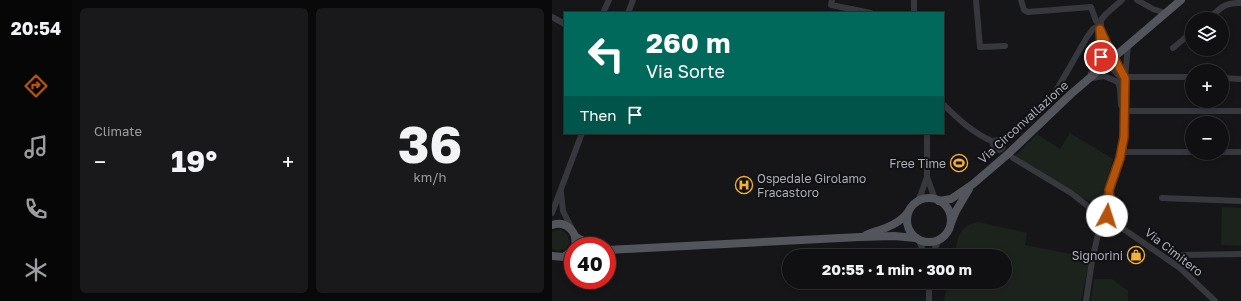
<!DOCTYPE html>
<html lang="en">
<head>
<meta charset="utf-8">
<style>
  :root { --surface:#101012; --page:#19191b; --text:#f1f3f6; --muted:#9c9d9f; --line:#303032; --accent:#b45309 }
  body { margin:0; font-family:"Golos Text",sans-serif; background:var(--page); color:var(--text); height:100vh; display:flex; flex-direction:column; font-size:15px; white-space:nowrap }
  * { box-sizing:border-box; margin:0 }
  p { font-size:13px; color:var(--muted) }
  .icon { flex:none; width:22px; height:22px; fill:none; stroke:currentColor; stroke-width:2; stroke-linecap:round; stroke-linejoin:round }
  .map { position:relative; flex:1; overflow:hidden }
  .sheet { display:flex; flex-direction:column; gap:8px; padding:8px; background:#09090a; width:480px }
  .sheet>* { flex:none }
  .top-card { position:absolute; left:12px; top:12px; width:380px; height:122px; border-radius:0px; box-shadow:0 2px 6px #0003,0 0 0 1px var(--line); background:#00695c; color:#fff; overflow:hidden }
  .buttons { position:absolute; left:633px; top:12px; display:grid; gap:8px }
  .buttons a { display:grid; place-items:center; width:44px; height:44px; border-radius:50%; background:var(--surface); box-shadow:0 2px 6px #0003,0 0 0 1px var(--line); font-size:20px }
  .speed { position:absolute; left:12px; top:237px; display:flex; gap:8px; font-size:20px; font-weight:700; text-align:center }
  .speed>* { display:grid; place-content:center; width:52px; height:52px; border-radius:50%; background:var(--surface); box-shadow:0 2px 6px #0003,0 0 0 1px var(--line); line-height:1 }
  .speed .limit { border:6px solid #d22; background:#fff; color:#111 }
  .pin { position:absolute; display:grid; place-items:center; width:34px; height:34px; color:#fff; margin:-17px; border:2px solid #fff; border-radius:50%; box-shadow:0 1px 4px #0007 }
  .me { position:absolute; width:44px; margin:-22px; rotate:5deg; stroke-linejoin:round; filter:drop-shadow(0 0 3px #0008) }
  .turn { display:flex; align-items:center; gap:14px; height:84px; padding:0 16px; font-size:18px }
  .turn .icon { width:52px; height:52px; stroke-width:2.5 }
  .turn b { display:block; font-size:28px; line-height:34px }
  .then { display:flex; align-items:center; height:38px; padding:0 16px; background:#0003; gap:8px; font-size:15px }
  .big { font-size:30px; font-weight:700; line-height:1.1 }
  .sheet .card { flex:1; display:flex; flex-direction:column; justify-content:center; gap:6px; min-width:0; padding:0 14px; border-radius:6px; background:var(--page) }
  .sheet .dial { align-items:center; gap:0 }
  .dial b { font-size:52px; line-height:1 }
  .heat { display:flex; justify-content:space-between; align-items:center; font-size:22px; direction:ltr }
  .sheet .tiles { flex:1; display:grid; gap:8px; grid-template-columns:repeat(2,1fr) }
  .trip { position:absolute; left:230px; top:249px; width:230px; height:40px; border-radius:20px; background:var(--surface); box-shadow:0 2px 6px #0003,0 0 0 1px var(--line); font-weight:700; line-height:40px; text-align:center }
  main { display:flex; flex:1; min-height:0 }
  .tabs { display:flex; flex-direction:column; width:72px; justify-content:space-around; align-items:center; background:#060607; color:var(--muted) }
  .tabs .icon { width:28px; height:28px }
  .tabs .selected { color:var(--accent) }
  .tabs b { font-size:18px; color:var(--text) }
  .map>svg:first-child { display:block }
  .green { fill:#1c231d }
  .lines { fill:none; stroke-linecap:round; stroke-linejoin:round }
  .minor { stroke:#37383d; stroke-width:6 }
  .major { stroke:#53555c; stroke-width:8 }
  .route-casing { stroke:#753606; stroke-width:10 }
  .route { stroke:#b45309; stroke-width:7 }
  .labels { text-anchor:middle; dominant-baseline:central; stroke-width:4; stroke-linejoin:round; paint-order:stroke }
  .street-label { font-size:12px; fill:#a8adb8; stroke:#111113 }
  .poi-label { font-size:12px; fill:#a8adb8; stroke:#111113; text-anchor:end }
</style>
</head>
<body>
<main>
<nav class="tabs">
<b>20:54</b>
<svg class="icon selected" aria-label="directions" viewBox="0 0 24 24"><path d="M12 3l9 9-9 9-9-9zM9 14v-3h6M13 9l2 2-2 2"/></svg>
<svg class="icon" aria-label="music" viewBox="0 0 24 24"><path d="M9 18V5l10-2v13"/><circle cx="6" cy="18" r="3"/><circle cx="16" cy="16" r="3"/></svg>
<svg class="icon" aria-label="phone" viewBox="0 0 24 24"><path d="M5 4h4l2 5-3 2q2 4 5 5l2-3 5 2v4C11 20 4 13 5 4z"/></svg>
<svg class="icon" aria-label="climate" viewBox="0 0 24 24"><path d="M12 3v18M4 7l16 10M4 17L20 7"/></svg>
</nav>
<section class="sheet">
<div class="tiles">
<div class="card"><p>Climate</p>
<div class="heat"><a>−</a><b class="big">19°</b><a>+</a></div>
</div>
<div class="card dial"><b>36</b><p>km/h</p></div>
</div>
</section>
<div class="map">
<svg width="689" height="301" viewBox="0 0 689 301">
  <rect width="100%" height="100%" fill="#161618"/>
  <g class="green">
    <path d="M 518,133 L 561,159 L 553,192 L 544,204 L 519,193 L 461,158 L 485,134 L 508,149 Z"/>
    <path d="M 670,207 L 689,208 L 689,246 L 669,245 Z"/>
    <path d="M 426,222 L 475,233 L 473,245 L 538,258 L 529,301 L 392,301 L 396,282 L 453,282 L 453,256 L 402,256 C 406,239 406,225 426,222 Z"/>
    <path d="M 8,229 L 15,234 L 18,242 L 14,249 L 6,251 L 0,249 L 0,232 Z"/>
    <path d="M 542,279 L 560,279 L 576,291 L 576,301 L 539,301 Z"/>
  </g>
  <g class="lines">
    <g class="minor">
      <path d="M 280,0 L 279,5 L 319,13"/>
      <path d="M 424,0 L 428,47 L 453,46"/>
      <path d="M 469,0 L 472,10 L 476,12 L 539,7 L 544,21 L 548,25"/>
      <path d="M 585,0 L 601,9 L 613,13"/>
      <path d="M 51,13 L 57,0"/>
      <path d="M 76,13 L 81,0"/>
      <path d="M 362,13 L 362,0"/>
      <path d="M 0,17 L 13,24"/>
      <path d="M 656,19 C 668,9 672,2 689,3"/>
      <path d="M 550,34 L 558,51 L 573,78"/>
      <path d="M 549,45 L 556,64 L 570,79 L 577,77 L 640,77"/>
      <path d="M 621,48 L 640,32"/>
      <path d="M 539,73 L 549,60 L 549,20 L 554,14 L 570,0"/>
      <path d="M 540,78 L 552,76 L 566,82 L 568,89 L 569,105"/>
      <path d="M 670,78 L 689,79"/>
      <path d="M 391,104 C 406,119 422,134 442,142"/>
      <path d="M 573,111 L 689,111"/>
      <path d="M 375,133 L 375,177 L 383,199"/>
      <circle cx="446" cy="145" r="5"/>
      <path d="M 449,140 L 461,135 L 497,103 L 535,37 L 541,29 L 548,25"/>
      <path d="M 569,152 L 640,152"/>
      <path d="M 670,152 L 689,152"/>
      <path d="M 461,158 L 519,193 L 546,214"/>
      <path d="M 9,193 L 11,211 L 20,229"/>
      <path d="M 610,198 L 689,201"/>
      <path d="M 365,202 L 369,194 L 375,177"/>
      <path d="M 549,203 L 557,190 L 565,166 L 572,137 L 573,78 L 576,45"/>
      <circle cx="552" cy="210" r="7"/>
      <path d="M 0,213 L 30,133"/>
      <path d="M 554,217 L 628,268 L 663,301"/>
      <path d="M 367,240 L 373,256"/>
      <path d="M 379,256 L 387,240"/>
      <path d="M 619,261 L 629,255 L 689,254"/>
      <path d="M 377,282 L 377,301"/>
      <path d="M 534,301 L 540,261 L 548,225 L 548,216"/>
    </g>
    <g class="major">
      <circle cx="377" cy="220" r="22"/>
      <path d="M 387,201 L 399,199 L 421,184 L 456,154 L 519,94 L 629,0"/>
      <path d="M 399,223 L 404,211 L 417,189"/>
      <path d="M 0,225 C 14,220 26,232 23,246"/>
      <path d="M 314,235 C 329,229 346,226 356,212"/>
      <path d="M 24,237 L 37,244 L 50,246"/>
      <path d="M 55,250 L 308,237 L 342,236 L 364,238"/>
      <path d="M 0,256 L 12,257 L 21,250"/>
    </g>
  </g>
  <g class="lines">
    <g class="route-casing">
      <path id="route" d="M 549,57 L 548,29 L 558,51 L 573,78 L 572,137 L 568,158 L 557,190 L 559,210 L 555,216"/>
    </g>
    <use href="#route" class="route"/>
  </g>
  <defs>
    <g id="stadium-ring" transform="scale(0.9)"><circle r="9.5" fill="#111113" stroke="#f2b134" stroke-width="1.5"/><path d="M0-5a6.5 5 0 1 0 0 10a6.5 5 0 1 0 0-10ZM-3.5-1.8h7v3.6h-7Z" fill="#f2b134"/></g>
    <g id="hospital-ring" transform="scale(0.9)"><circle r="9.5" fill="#111113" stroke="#f2b134" stroke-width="1.5"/><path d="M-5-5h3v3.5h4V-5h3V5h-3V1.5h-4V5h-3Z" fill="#f2b134"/></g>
    <g id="shop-ring" transform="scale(0.9)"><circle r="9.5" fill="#111113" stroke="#f2b134" stroke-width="1.5"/><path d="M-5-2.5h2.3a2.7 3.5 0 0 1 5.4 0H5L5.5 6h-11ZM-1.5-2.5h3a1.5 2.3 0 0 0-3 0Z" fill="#f2b134"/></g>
  </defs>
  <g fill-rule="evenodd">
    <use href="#stadium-ring" x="407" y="163"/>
    <use href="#hospital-ring" x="192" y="185"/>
    <use href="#shop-ring" x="584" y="255"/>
  </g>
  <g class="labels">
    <g class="street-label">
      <text transform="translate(471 122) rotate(-42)">Via Circonvallazione</text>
      <text transform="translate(622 252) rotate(38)">Via Cimitero</text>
    </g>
    <g class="poi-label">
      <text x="394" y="163">Free Time</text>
      <text x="205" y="178" text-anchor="start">Ospedale Girolamo<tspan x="205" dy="14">Fracastoro</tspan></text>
      <text x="571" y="255">Signorini</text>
    </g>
  </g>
</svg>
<div class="buttons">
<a><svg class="icon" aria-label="layers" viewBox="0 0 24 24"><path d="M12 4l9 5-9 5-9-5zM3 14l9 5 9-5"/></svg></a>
<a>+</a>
<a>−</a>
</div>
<div class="speed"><div class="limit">40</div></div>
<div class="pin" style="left:549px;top:57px;background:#d93025"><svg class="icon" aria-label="arrive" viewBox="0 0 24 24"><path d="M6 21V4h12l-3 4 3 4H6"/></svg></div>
<svg class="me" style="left:555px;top:216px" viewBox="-20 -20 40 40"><circle r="19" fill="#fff"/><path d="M0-13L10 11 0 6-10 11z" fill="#b45309"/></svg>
<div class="trip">20:55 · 1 min · 300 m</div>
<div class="top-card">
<div class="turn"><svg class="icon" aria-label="left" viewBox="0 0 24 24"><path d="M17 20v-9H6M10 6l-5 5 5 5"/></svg><div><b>260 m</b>Via Sorte</div></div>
<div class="then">Then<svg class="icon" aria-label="arrive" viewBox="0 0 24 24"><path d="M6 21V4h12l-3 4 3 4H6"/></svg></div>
</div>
</div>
</main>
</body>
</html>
